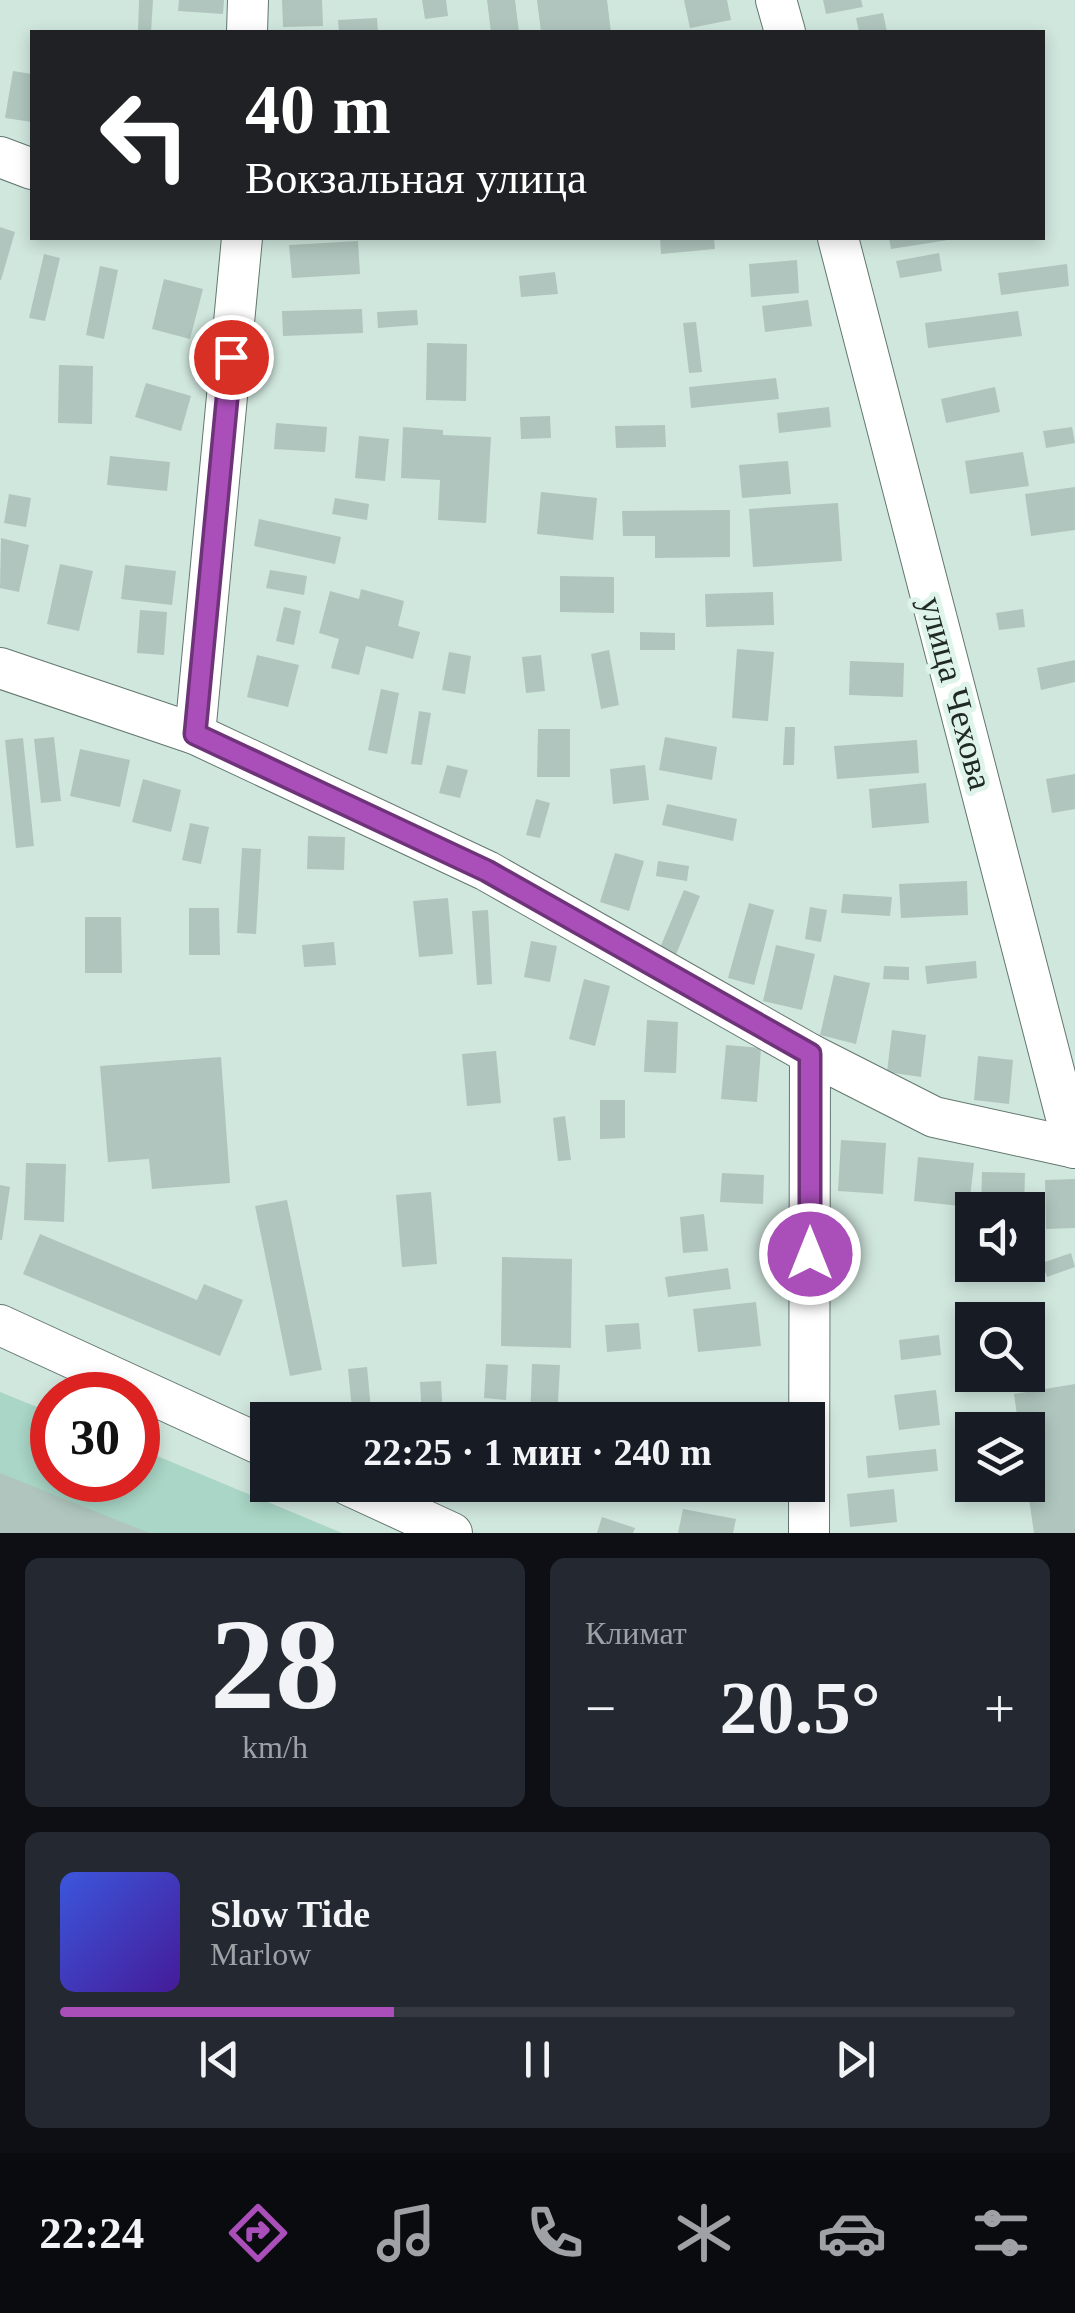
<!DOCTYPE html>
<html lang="ru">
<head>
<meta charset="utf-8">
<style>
  :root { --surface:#171b24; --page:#242831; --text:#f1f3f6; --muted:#9ea1a6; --line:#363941; --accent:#aa4fba }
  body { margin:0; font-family:Georgia,serif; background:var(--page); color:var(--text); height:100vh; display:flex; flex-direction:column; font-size:38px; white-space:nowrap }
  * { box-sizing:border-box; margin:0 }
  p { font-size:32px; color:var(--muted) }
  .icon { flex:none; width:55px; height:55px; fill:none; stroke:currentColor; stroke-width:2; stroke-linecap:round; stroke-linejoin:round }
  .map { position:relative; height:1533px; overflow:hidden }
  .side { display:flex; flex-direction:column; gap:25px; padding:25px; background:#0d0f14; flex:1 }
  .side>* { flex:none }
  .hud { position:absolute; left:30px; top:30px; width:1015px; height:210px; border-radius:0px; box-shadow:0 5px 15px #0003; background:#202124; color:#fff; overflow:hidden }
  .fabs { position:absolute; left:955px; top:1192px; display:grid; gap:20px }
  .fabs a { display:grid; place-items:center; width:90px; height:90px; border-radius:0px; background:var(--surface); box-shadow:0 5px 15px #0003; font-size:50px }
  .speed { position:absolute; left:30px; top:1372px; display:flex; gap:20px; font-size:50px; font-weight:700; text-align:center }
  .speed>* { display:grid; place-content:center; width:130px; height:130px; border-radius:50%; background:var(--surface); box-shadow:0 5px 15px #0003; line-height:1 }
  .speed .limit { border:15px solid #d22; background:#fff; color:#111 }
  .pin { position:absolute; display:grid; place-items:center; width:85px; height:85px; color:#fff; margin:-42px; border:5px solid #fff; border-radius:50%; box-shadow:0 2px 10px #0007 }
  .me { position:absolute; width:110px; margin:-55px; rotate:0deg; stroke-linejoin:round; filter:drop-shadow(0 0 8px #0008) }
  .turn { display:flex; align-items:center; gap:35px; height:210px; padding:0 50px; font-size:45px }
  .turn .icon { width:130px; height:130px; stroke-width:2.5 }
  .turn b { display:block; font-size:70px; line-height:85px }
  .big { font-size:75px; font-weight:600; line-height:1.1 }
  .side .card { flex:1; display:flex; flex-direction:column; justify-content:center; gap:15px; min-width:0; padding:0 35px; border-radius:15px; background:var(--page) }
  .side .dial { align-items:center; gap:0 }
  .dial b { font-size:130px; line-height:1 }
  .song { display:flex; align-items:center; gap:30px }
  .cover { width:120px; height:120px; border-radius:15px; background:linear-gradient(135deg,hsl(230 70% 55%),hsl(260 70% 35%)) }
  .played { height:10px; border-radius:5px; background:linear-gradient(90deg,var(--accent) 35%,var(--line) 35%) }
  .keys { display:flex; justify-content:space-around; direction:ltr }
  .heat { display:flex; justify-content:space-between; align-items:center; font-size:55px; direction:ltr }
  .side .tiles { flex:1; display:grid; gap:25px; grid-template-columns:1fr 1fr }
  .card:last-child { grid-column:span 2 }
  .trip { position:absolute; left:250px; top:1402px; width:575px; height:100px; border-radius:0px; background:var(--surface); box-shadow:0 5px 15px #0003; font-weight:600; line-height:100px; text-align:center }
  .tabs { display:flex; height:160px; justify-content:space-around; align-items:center; background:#090b0e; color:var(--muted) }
  .tabs .icon { width:70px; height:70px }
  .tabs .selected { color:var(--accent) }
  .tabs b { font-size:45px; color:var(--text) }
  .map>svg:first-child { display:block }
  .green { fill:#a9d6c6 }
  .building { fill:#afc5bd }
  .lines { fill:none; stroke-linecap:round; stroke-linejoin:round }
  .minor-casing { stroke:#637770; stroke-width:42 }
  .minor { stroke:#fff; stroke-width:40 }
  .route-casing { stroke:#6e3379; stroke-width:25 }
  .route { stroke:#aa4fba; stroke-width:18 }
  .labels { text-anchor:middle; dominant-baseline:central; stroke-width:10; stroke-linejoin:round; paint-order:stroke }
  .street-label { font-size:35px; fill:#202926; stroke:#def4eb }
</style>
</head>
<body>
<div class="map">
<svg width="1075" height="1533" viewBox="0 0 1075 1533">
  <rect width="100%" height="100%" fill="#d0e7de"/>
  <path class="green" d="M 0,1392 L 52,1413 L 52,1480 L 138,1480 L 138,1448 L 342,1533 L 0,1533 Z"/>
  <g class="building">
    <path d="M 139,0 L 153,0 L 151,32 L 138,32 Z"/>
    <path d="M 179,0 L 224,0 L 223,14 L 178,11 Z"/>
    <path d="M 282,0 L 322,0 L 323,26 L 283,27 Z"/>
    <path d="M 422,0 L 446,0 L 448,16 L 425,19 Z"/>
    <path d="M 487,0 L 515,0 L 519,32 L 491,32 Z"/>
    <path d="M 537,0 L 607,0 L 611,32 L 541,32 Z"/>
    <path d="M 684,0 L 727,0 L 731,20 L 690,28 Z"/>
    <path d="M 823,0 L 861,0 L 863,7 L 826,14 Z"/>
    <path d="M 883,13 L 887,32 L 859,32 L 856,18 Z"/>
    <path d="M 377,18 L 378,32 L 339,32 L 338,20 Z"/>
    <path d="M 13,71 L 32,74 L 32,122 L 5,118 Z"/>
    <path d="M 0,227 L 15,232 L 1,280 L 0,280 Z"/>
    <path d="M 660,238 L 714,238 L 715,249 L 661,254 Z"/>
    <path d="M 889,238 L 948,238 L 948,240 L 891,249 Z"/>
    <path d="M 358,241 L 360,274 L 292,278 L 289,245 Z"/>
    <path d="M 939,253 L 942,271 L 900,278 L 896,261 Z"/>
    <path d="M 44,254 L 60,258 L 45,321 L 29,318 Z"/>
    <path d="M 797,260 L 799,293 L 751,297 L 749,264 Z"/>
    <path d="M 1067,264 L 1069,286 L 1001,295 L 998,273 Z"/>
    <path d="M 100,266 L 118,270 L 104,339 L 86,335 Z"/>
    <path d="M 555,272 L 558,294 L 521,297 L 519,276 Z"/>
    <path d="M 164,279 L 203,289 L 190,339 L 152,329 Z"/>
    <path d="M 808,300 L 812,326 L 765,332 L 762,306 Z"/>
    <path d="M 362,309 L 363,333 L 283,336 L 282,311 Z"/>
    <path d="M 417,310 L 418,325 L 378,328 L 377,312 Z"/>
    <path d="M 1018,311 L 1022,336 L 928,348 L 925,323 Z"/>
    <path d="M 696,322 L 702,372 L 689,373 L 683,323 Z"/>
    <path d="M 427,343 L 467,344 L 466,401 L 426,400 Z"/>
    <path d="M 59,365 L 93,366 L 92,424 L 58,423 Z"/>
    <path d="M 776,378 L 779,399 L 691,408 L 689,387 Z"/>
    <path d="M 146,383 L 191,396 L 181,431 L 135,417 Z"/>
    <path d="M 995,387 L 1000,412 L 946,423 L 941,399 Z"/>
    <path d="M 829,407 L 831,427 L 779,433 L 777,413 Z"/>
    <path d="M 550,416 L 551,438 L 521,439 L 520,417 Z"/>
    <path d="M 276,423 L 327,427 L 325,452 L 274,449 Z"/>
    <path d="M 665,425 L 666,447 L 616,448 L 615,426 Z"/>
    <path d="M 403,427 L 443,430 L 443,435 L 491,437 L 486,523 L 438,520 L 440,480 L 401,478 Z"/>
    <path d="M 1072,427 L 1075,443 L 1046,448 L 1043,431 Z"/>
    <path d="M 359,436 L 389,439 L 385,481 L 355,478 Z"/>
    <path d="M 1023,452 L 1029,486 L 970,494 L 965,461 Z"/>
    <path d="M 110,456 L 170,462 L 167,491 L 107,485 Z"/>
    <path d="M 788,461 L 791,494 L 742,498 L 739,465 Z"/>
    <path d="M 1075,487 L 1075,530 L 1031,536 L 1025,494 Z"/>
    <path d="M 541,492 L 597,498 L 593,540 L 537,534 Z"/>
    <path d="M 9,494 L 31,498 L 26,527 L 4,523 Z"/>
    <path d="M 335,498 L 369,504 L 367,520 L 332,514 Z"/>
    <path d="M 838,503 L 842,561 L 753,567 L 749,509 Z"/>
    <path d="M 730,510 L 730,557 L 655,558 L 655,536 L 623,536 L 622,511 Z"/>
    <path d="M 259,519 L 341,537 L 335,564 L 254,546 Z"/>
    <path d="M 1,538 L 29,545 L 19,592 L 0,588 Z"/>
    <path d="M 60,564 L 93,571 L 79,631 L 47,624 Z"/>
    <path d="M 125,565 L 176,571 L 172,605 L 121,599 Z"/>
    <path d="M 270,570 L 307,576 L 304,595 L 266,588 Z"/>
    <path d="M 560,576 L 614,577 L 614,613 L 560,612 Z"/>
    <path d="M 361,589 L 404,601 L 398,626 L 420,632 L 413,659 L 366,646 L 359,675 L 331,668 L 339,639 L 319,633 L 330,591 L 359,599 Z"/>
    <path d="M 773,592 L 774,625 L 706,627 L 705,594 Z"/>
    <path d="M 284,607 L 301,611 L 294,645 L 276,641 Z"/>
    <path d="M 1023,609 L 1025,627 L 999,630 L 996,613 Z"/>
    <path d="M 140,610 L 167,612 L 164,655 L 137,653 Z"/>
    <path d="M 640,632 L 675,633 L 675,650 L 640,650 Z"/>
    <path d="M 737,649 L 774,652 L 768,721 L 732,718 Z"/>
    <path d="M 609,650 L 619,705 L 601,709 L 591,654 Z"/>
    <path d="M 449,652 L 471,656 L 465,694 L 442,690 Z"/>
    <path d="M 257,655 L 299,665 L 288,707 L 247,697 Z"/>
    <path d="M 541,655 L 545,691 L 526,693 L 522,657 Z"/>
    <path d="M 1075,660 L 1075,682 L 1041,690 L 1037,668 Z"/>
    <path d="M 850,661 L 904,663 L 903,697 L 849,695 Z"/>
    <path d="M 381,689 L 399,693 L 387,754 L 368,750 Z"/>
    <path d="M 419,711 L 431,713 L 422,765 L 411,764 Z"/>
    <path d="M 785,727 L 795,727 L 794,765 L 783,765 Z"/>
    <path d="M 538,729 L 570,729 L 570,777 L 537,777 Z"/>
    <path d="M 54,737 L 61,801 L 41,803 L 34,739 Z"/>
    <path d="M 665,737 L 717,747 L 712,780 L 659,770 Z"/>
    <path d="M 23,738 L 34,846 L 16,848 L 5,740 Z"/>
    <path d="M 917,740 L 919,773 L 837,779 L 834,746 Z"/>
    <path d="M 80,749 L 130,760 L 120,807 L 70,796 Z"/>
    <path d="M 447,765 L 468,770 L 460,798 L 439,793 Z"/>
    <path d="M 645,765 L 649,800 L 613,804 L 610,769 Z"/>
    <path d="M 1075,774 L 1075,809 L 1052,813 L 1046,779 Z"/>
    <path d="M 143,779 L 181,790 L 171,832 L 132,822 Z"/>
    <path d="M 926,783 L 929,823 L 872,828 L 869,789 Z"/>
    <path d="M 536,799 L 550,803 L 540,838 L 526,835 Z"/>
    <path d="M 667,804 L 737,819 L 733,841 L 662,825 Z"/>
    <path d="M 190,823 L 209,827 L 201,864 L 182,860 Z"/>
    <path d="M 308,836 L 345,837 L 344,870 L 307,869 Z"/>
    <path d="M 242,848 L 261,849 L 256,934 L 237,933 Z"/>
    <path d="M 615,853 L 644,861 L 629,911 L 600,902 Z"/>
    <path d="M 658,861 L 689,866 L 687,881 L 656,876 Z"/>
    <path d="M 967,881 L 968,915 L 901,918 L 899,884 Z"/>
    <path d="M 684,890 L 700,896 L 673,962 L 657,955 Z"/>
    <path d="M 843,894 L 892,897 L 890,916 L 841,913 Z"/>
    <path d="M 448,898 L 453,954 L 419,957 L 413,901 Z"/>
    <path d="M 749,903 L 774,910 L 754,985 L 728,978 Z"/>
    <path d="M 810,907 L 827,910 L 821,942 L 805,939 Z"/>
    <path d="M 189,908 L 219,908 L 220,955 L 189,955 Z"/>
    <path d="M 488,910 L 492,984 L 477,985 L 472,911 Z"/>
    <path d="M 85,917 L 121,917 L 122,973 L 85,973 Z"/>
    <path d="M 531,941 L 557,946 L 550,982 L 524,977 Z"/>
    <path d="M 334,942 L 336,965 L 304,967 L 302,945 Z"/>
    <path d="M 776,945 L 815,954 L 802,1010 L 763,1001 Z"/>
    <path d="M 976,961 L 977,978 L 927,984 L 925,966 Z"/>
    <path d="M 884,966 L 909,967 L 909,980 L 883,979 Z"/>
    <path d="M 834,975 L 870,983 L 856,1044 L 820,1035 Z"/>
    <path d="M 584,979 L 610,986 L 595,1046 L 569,1039 Z"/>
    <path d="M 647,1020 L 678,1022 L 676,1073 L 644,1072 Z"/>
    <path d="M 892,1030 L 926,1035 L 921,1077 L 887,1072 Z"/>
    <path d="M 726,1045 L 761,1048 L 757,1102 L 721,1099 Z"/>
    <path d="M 496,1051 L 501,1103 L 467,1106 L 462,1054 Z"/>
    <path d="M 978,1056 L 1013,1060 L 1009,1104 L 974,1100 Z"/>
    <path d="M 221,1057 L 230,1183 L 152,1189 L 149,1159 L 108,1162 L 100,1066 Z"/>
    <path d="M 600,1100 L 625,1100 L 625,1138 L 600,1139 Z"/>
    <path d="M 565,1116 L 571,1160 L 558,1161 L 553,1118 Z"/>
    <path d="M 841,1140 L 886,1143 L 883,1194 L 838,1191 Z"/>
    <path d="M 918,1157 L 974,1163 L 969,1207 L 914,1201 Z"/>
    <path d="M 26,1163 L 66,1164 L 64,1222 L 24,1220 Z"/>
    <path d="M 982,1172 L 1025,1173 L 1024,1210 L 981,1210 Z"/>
    <path d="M 722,1173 L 764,1175 L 763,1204 L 720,1202 Z"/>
    <path d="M 1075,1179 L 1075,1228 L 1046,1229 L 1045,1180 Z"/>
    <path d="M 0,1185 L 10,1187 L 2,1240 L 0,1240 Z"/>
    <path d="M 431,1192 L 437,1264 L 402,1267 L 396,1195 Z"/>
    <path d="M 287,1200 L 322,1370 L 290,1376 L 255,1206 Z"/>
    <path d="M 704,1214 L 708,1251 L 683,1253 L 680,1217 Z"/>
    <path d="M 40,1234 L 197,1300 L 204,1284 L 243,1300 L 220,1356 L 23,1274 Z"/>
    <path d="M 1071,1253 L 1075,1267 L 1047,1277 L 1042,1263 Z"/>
    <path d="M 502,1257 L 572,1259 L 571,1348 L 501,1346 Z"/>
    <path d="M 728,1268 L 731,1289 L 668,1297 L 665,1277 Z"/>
    <path d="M 756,1302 L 761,1346 L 698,1352 L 693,1309 Z"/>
    <path d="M 639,1323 L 641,1349 L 607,1352 L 605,1325 Z"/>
    <path d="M 939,1335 L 941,1355 L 901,1360 L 899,1340 Z"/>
    <path d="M 486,1364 L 508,1365 L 506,1400 L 484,1398 Z"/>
    <path d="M 532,1364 L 560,1365 L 557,1420 L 530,1420 Z"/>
    <path d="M 367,1367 L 372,1420 L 353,1420 L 348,1369 Z"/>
    <path d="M 441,1381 L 443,1420 L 422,1420 L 420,1382 Z"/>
    <path d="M 1075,1384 L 1075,1533 L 1034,1533 L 1027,1485 L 1028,1430 L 1019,1430 L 1014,1394 Z"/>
    <path d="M 936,1390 L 940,1425 L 899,1430 L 894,1395 Z"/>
    <path d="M 936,1449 L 938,1471 L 868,1478 L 866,1456 Z"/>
    <path d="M 0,1473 L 149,1533 L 0,1533 Z"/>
    <path d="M 894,1489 L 897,1522 L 850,1527 L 847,1494 Z"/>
    <path d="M 683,1509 L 736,1519 L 733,1533 L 678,1533 Z"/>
    <path d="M 602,1517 L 635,1528 L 633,1533 L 597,1533 Z"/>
  </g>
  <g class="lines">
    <g class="minor-casing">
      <g id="minor">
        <path d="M 776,0 L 785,32"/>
        <path d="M 247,32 L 248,0"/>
        <path d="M 0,157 L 32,169"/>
        <path d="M 838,238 L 1074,1148"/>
        <path d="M 0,668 L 195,734 L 487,871 L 810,1054 L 934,1117 L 1075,1148"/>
        <path d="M 195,734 L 242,238"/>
        <path d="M 0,1325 L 268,1448"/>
        <path d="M 348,1485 L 452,1533"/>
        <path d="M 809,1533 L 810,1054"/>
      </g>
    </g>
    <use href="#minor" class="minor"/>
  </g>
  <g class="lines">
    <g class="route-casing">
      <path id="route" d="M 231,357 L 195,734 L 487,871 L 810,1054 L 810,1254"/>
    </g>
    <use href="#route" class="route"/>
  </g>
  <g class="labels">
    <g class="street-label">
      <text transform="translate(956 693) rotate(75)">улица Чехова</text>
    </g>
  </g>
</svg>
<div class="fabs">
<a><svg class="icon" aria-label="sound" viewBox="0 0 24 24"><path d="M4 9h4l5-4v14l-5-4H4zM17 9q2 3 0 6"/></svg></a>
<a><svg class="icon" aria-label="search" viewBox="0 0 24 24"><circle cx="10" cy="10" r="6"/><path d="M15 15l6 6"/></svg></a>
<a><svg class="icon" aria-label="layers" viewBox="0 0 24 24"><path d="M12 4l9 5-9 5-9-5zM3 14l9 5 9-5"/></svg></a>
</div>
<div class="speed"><div class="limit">30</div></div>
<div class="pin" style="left:231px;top:357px;background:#d93025"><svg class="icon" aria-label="arrive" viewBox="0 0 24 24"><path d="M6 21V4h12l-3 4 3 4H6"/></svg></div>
<svg class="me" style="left:810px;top:1254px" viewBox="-20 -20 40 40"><circle r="17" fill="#aa4fba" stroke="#fff" stroke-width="3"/><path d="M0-11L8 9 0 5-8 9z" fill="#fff"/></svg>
<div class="trip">22:25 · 1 мин · 240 m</div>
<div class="hud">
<div class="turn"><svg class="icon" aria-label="left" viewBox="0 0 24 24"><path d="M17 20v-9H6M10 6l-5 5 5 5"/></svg><div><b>40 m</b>Вокзальная улица</div></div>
</div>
</div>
<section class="side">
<div class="tiles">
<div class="card dial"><b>28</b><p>km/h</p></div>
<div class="card"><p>Климат</p>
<div class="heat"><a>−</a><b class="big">20.5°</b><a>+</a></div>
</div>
<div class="card">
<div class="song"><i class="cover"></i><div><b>Slow Tide</b><p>Marlow</p></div></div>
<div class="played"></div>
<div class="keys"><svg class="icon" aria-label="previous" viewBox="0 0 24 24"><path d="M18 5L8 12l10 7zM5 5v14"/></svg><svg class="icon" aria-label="pause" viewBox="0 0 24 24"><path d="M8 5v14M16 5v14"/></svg><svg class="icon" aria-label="next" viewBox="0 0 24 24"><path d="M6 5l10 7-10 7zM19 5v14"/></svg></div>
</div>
</div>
</section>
<nav class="tabs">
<b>22:24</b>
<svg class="icon selected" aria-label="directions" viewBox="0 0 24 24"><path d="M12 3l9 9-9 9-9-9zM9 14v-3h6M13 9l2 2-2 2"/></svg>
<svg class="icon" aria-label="music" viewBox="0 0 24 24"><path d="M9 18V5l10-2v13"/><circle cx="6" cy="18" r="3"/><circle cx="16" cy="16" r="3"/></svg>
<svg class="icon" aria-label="phone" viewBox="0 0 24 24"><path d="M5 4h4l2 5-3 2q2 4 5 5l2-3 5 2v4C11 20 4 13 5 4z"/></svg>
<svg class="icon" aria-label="climate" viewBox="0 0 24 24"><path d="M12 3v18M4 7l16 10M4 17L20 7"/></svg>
<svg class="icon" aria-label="car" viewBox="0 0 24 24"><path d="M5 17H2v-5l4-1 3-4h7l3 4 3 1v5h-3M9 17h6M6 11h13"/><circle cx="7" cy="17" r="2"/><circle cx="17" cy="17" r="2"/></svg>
<svg class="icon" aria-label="filters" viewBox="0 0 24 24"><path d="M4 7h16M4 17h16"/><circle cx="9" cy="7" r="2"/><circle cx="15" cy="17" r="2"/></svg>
</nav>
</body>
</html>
